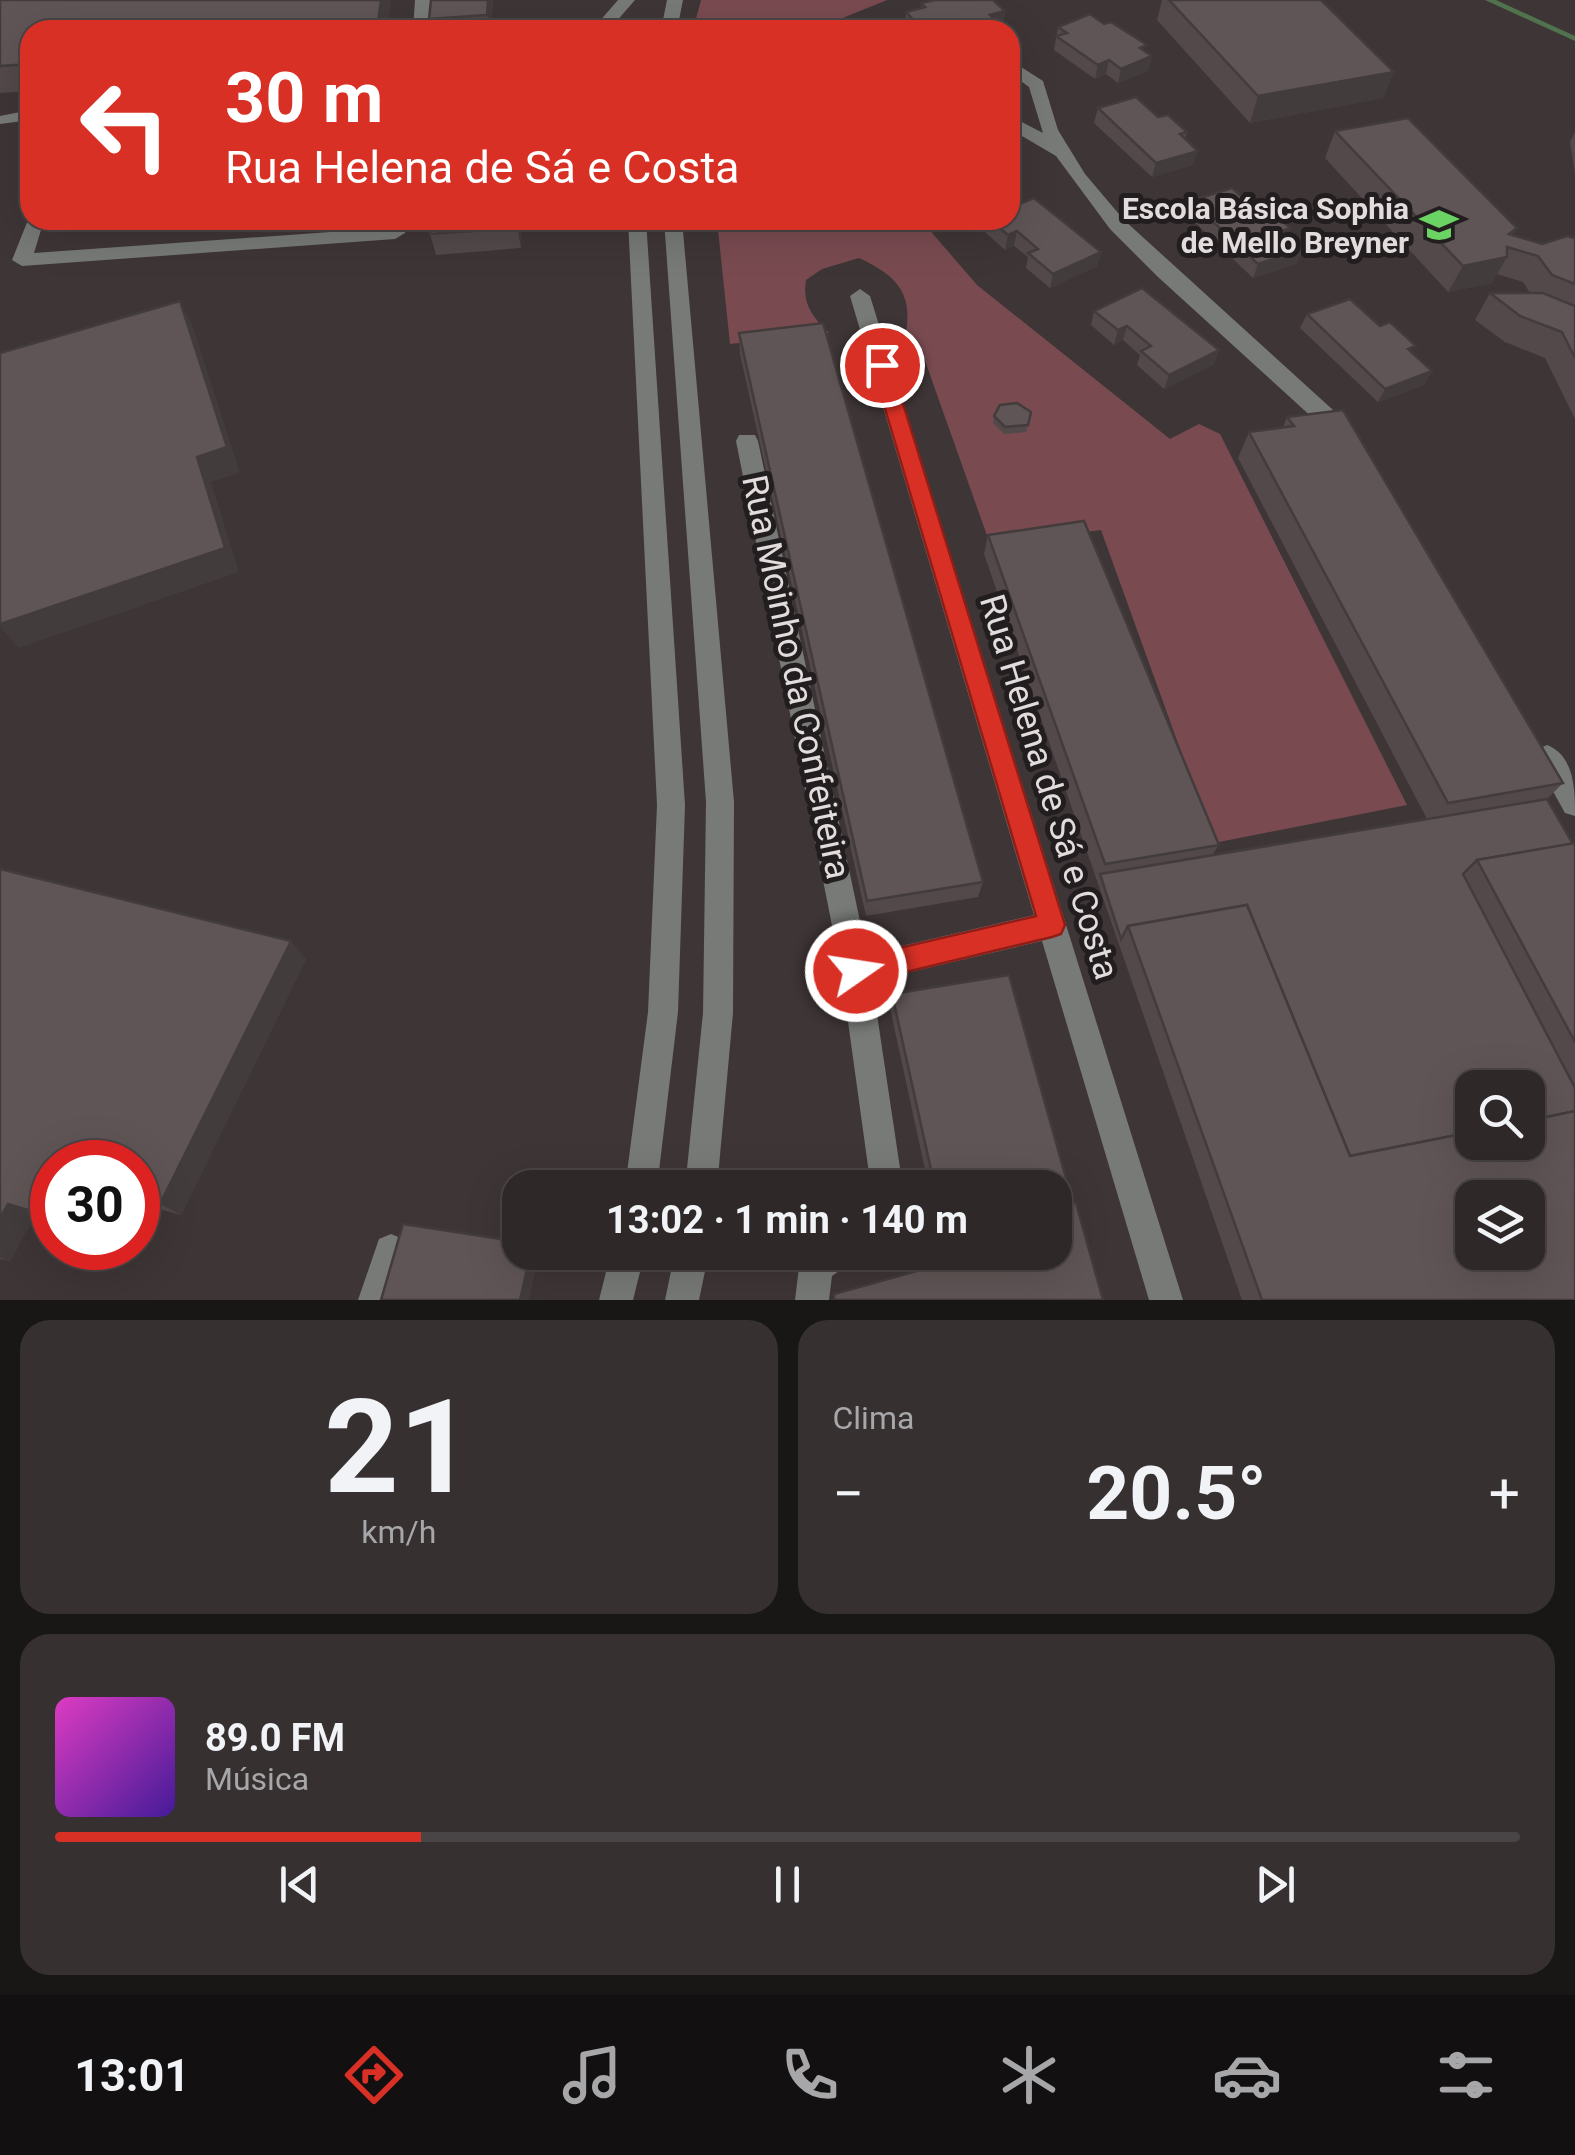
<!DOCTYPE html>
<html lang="pt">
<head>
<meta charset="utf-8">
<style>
  :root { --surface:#2e2828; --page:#363030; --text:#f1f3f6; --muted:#a7a6a8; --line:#494445; --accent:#d93025 }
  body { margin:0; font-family:Roboto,sans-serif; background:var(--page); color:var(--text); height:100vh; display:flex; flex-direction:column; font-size:38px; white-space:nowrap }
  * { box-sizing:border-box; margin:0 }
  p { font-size:32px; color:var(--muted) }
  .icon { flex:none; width:55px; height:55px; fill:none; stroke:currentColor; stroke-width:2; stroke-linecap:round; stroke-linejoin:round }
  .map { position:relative; height:1300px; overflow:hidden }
  .panel { display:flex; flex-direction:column; gap:20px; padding:20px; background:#191616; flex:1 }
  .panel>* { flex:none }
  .hud { position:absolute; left:20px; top:20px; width:1000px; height:210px; border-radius:30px; box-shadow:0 10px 40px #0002,0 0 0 2px var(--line); background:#d93025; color:#fff; overflow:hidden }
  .buttons { position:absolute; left:1455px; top:1070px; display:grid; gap:20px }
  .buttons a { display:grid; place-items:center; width:90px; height:90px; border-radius:20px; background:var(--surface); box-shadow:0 10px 40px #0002,0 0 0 2px var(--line); font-size:50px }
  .speed { position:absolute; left:30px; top:1140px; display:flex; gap:20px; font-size:50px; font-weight:700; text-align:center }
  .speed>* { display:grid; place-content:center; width:130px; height:130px; border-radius:50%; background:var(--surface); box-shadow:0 10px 40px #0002,0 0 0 2px var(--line); line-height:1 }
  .speed .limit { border:15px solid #d22; background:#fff; color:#111 }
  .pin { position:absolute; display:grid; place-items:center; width:85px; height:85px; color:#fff; margin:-42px; border:5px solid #fff; border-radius:50%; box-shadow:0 2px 10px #0007 }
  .me { position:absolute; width:110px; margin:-55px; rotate:77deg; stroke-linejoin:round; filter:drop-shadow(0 0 8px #0008) }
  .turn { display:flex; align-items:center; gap:35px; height:210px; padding:0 40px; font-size:45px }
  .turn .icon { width:130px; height:130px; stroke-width:2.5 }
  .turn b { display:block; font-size:70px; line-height:85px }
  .big { font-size:75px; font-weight:700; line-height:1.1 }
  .panel .tile { flex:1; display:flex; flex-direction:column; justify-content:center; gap:15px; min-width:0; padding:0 35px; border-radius:30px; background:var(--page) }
  .panel .dial { align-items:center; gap:0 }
  .dial b { font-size:130px; line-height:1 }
  .song { display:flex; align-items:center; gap:30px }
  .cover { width:120px; height:120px; border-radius:15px; background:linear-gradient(135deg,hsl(310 70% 55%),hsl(260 70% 35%)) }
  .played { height:10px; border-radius:5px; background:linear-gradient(90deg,var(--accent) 25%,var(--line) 25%) }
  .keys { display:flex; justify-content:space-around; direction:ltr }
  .heat { display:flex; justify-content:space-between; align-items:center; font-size:55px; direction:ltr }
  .panel .tiles { flex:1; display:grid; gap:20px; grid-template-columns:1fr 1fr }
  .tile:last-child { grid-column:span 2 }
  .trip { position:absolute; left:502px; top:1170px; width:570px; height:100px; border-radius:30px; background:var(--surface); box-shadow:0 10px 40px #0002,0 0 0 2px var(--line); font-weight:700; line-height:100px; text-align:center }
  .tabs { display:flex; height:160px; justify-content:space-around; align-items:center; background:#121010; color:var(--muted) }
  .tabs .icon { width:70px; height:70px }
  .tabs .current { color:var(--accent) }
  .tabs b { font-size:45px; color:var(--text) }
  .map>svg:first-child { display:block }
  .green { fill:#794b51 }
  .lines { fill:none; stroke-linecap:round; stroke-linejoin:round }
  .stream { fill:#50734d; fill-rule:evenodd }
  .minor { fill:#777a77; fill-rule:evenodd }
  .wall { fill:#53494a }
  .shaded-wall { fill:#433c3c }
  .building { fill:#605556; stroke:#433c3c; stroke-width:2.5; fill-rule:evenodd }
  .route { fill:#d93025; stroke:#8d1f18; stroke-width:2.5 }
  .labels { text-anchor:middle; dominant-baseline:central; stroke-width:10; stroke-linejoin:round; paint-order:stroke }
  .far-poi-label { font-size:30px; font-weight:bold; fill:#e3dcdd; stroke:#221d1e; text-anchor:end }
  .street-label { font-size:35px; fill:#e3dcdd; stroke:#221d1e }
</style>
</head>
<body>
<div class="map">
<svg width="1575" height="1300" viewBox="0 0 1575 1300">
  <rect width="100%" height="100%" fill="#3e3536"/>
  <g class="green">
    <path d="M 701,0 L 887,0 L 828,24 L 825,30 L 693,30 Z"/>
    <path d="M 717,220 L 921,220 L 977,285 L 1170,439 L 1199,424 L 1220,434 L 1407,805 L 1214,843 L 1101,530 L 990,544 L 918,341 L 904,342 C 915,296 900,277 859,258 L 822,269 L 806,280 C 802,304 812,316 829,333 L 730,344 Z"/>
  </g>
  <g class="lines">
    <path class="stream" d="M 1485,0 L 1496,0 L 1575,36 L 1575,41 Z"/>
    <g class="minor">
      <path d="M 415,0 L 431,0 L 429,30 L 413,30 Z"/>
      <path d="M 618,0 L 635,0 L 609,30 L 592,30 Z"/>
      <path d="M 667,0 L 683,0 L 677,30 L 661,30 Z"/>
      <path d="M 1010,60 L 1043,81 L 1058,130 L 1085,174 L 1124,220 L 1354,429 L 1357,435 L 1354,441 L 1338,441 L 1158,277 L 1110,229 L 1056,156 L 1010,129 L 1010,116 L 1043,133 L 1029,87 L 1010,73 Z"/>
      <path d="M 30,110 L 30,120 L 0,124 L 0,116 Z"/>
      <path d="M 30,215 L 30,220 L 44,220 L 34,253 L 386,228 L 387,220 L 405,220 L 405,233 L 395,239 L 22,266 L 12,260 Z"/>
      <path d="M 628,220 L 646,220 L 685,805 L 678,1012 L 657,1188 L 625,1188 L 648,1012 L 657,805 Z"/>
      <path d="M 664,220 L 682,220 L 734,802 L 733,1013 L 717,1188 L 685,1188 L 703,1013 L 706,802 Z"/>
      <path d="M 860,289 L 870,296 L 1183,1300 L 1149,1300 L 1042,941 L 872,981 L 903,1188 L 871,1188 L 841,971 L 736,441 L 739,435 L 755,435 L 758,441 L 867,954 L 1034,915 L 850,296 Z"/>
      <path d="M 1547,745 C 1575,756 1575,791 1575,816 L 1565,813 L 1534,757 L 1538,749 Z"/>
      <path d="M 391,1234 L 403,1239 L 408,1251 L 392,1300 L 358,1300 L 379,1239 Z"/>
      <path d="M 611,1252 L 645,1252 L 633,1300 L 599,1300 Z"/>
      <path d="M 675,1252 L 709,1252 L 699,1300 L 665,1300 Z"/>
      <path d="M 808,1252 L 853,1252 L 849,1264 L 832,1276 L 829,1300 L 795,1300 L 799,1267 Z"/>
    </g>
  </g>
  <g class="wall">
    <path d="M 0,0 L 391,0 L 387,30 L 30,30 L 30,91 L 0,93 Z"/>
    <path d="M 431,0 L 493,0 L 491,30 L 432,30 L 429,19 Z"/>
    <path d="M 1162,0 L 1321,0 L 1394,72 L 1383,98 L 1250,123 L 1157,20 Z"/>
    <path d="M 921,3 L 1005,11 L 1003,25 L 996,27 L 996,30 L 908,30 L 905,26 L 906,12 L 921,8 Z"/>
    <path d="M 1058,27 L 1145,51 L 1149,70 L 1118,83 L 1106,74 L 1095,79 L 1054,50 Z"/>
    <path d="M 1098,108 L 1158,117 L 1187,132 L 1185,139 L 1193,165 L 1152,177 L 1094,123 Z"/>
    <path d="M 1335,131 L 1517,228 L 1513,235 L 1542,244 L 1575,238 L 1575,419 L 1545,358 L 1505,342 L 1475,320 L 1490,293 L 1530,293 L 1523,282 L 1497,274 L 1492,283 L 1448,292 L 1325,158 Z"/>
    <path d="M 1575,132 L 1575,174 L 1570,142 Z"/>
    <path d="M 1191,201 L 1287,235 L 1297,264 L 1253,278 L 1187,215 Z"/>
    <path d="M 53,220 L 170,220 L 58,228 Z"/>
    <path d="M 431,220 L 521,220 L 521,248 L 436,255 L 430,234 Z"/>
    <path d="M 987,220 L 1010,220 L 1101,252 L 1097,266 L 1050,288 L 1026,268 L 1028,257 L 1014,246 L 1005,250 L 985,232 Z"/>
    <path d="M 1094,311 L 1219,350 L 1214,364 L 1164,389 L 1137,365 L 1140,355 L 1123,340 L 1114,345 L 1091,325 Z"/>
    <path d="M 1307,314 L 1380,326 L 1432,371 L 1424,385 L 1378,402 L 1300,328 Z"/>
    <path d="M 739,333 L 983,882 L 978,897 L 866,916 L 740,354 Z"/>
    <path d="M 1031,412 L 1026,432 L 1004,434 L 993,423 L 994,416 Z"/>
    <path d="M 1287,417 L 1563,783 L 1547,799 L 1573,843 L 1575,843 L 1575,1300 L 1242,1300 L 984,554 L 988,535 L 1219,845 L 1212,855 L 1427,819 L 1238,458 L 1249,432 L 1283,427 Z"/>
    <path d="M 0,869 L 306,959 L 181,1215 L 138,1203 L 138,1162 L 52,1162 L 52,1220 L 35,1215 L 10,1261 L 0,1259 Z"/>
    <path d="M 892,994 L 1073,1203 L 1103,1300 L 833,1300 L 834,1294 L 946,1263 L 943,1252 L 1055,1252 L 1055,1188 L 929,1188 L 890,1008 Z"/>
  </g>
  <g class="shaded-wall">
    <path d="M 381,0 L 391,0 L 387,30 L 377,30 Z"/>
    <path d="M 488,0 L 493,0 L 491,30 L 487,15 Z"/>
    <path d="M 1005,11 L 1003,25 L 996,27 L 996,30 L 965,30 L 990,15 Z"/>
    <path d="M 1152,56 L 1149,70 L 1118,83 L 1121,69 Z"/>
    <path d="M 1109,60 L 1106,74 L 1095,79 L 1098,65 Z"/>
    <path d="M 1394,72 L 1383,98 L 1250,123 L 1258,96 Z"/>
    <path d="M 1198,151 L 1193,165 L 1152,177 L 1156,163 Z"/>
    <path d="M 1020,170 L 1017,184 L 1010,187 L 1010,174 Z"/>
    <path d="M 517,220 L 521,220 L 521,248 L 517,228 Z"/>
    <path d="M 1517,228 L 1503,254 L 1507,257 L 1492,283 L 1448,292 L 1463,266 Z"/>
    <path d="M 1017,231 L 1014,246 L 1005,250 L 1008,235 Z"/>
    <path d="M 1303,249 L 1297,264 L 1253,278 L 1258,264 Z"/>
    <path d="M 1101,252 L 1097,266 L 1050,288 L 1053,274 Z"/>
    <path d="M 180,301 L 193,327 L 240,473 L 211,482 L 239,572 L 19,648 L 0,627 L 0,624 L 197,457 Z"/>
    <path d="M 1127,326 L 1123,340 L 1114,345 L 1118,330 Z"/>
    <path d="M 1219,350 L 1214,364 L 1164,389 L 1169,375 Z"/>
    <path d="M 1432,371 L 1424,385 L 1378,402 L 1385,389 Z"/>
    <path d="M 291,941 L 306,959 L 181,1215 L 160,1204 Z"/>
    <path d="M 52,1186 L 52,1219 L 38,1213 Z"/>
    <path d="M 8,1204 L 35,1215 L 10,1261 L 0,1258 L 0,1218 Z"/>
    <path d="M 531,1252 L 540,1252 L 529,1300 L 520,1300 Z"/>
  </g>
  <g class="building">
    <path d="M 0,0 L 381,0 L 377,30 L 30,30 L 30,64 L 0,66 Z"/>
    <path d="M 431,0 L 488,0 L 487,15 L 429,19 Z"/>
    <path d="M 935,0 L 993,0 L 1005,11 L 990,15 L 997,22 L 965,30 L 923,30 L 906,12 L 925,7 L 921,3 Z"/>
    <path d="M 1169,0 L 1321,0 L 1394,72 L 1258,96 Z"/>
    <path d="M 1090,14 L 1104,24 L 1111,22 L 1147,45 L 1140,48 L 1152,56 L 1121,69 L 1109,60 L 1098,65 L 1056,36 L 1067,33 L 1058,27 Z"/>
    <path d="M 1136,97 L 1158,117 L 1168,115 L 1187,132 L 1180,134 L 1198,151 L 1156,163 L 1098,108 Z"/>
    <path d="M 1408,118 L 1517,228 L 1509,234 L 1542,244 L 1567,236 L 1575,238 L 1575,284 L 1552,275 L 1538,256 L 1507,247 L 1507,257 L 1463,266 L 1335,131 Z"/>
    <path d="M 1010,163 L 1020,170 L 1010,174 Z"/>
    <path d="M 1232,188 L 1258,211 L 1268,208 L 1290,228 L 1282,231 L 1303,249 L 1258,264 L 1191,201 Z"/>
    <path d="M 1034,198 L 1101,252 L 1053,274 L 1028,253 L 1038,249 L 1017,231 L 1008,235 L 990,220 L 1010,220 L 1010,208 Z"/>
    <path d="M 431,220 L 517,220 L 517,228 L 430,234 Z"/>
    <path d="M 1142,288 L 1219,350 L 1169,375 L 1141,351 L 1151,346 L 1127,326 L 1118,330 L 1094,311 Z"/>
    <path d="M 1490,293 L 1543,293 L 1575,306 L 1575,358 L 1562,332 L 1520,316 Z"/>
    <path d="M 1350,299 L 1380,326 L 1390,322 L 1416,346 L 1408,349 L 1432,371 L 1385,389 L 1307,314 Z"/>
    <path d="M 180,301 L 227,447 L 197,457 L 225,548 L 0,624 L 0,353 Z"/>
    <path d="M 823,323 L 983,882 L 867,901 L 739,333 Z"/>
    <path d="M 1017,403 L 1031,412 L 1028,425 L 1005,427 L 994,416 L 1000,405 Z"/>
    <path d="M 1343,410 L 1563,783 L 1448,803 L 1249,432 L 1294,426 L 1287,417 Z"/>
    <path d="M 1084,521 L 1219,845 L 1105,864 L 988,535 Z"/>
    <path d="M 1547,799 L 1573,844 L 1477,860 L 1463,874 L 1575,1088 L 1575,1111 L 1528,1121 L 1528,1088 L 1472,1088 L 1472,1132 L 1350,1156 L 1247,905 L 1128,926 L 1121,939 L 1100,874 Z"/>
    <path d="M 1575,843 L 1575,1042 L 1477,860 Z"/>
    <path d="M 0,869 L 291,941 L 160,1204 L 138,1198 L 138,1162 L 52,1162 L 52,1186 L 38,1213 L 8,1204 L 0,1218 Z"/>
    <path d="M 1247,905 L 1350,1156 L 1472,1132 L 1472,1142 L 1528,1142 L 1528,1121 L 1575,1111 L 1575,1300 L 1262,1300 L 1128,926 ZM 1472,1198 L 1528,1198 L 1528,1252 L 1472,1252 Z"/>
    <path d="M 1009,975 L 1073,1203 L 1055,1207 L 1055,1188 L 935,1188 L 892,994 Z"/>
    <path d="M 1076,1203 L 1103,1300 L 834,1300 L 834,1294 L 953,1261 L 951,1252 L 1055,1252 L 1055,1207 Z"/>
    <path d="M 403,1224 L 520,1242 L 520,1252 L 531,1252 L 520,1300 L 381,1300 Z"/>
  </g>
  <path class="route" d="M 882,358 L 891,365 L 1065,925 L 1061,934 L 1052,937 L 856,984 L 846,980 L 842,971 L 846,962 L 856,958 L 1036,916 L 872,365 Z"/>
  <defs>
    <g id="school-bare" transform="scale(3)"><path d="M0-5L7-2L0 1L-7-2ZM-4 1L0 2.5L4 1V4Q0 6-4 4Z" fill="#6ad364" stroke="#221d1e" stroke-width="2.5" paint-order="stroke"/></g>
  </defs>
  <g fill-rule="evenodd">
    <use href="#school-bare" x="1439" y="225"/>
  </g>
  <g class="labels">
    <g class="far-poi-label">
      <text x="1409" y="208">Escola Básica Sophia<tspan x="1409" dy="34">de Mello Breyner</tspan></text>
    </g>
    <g class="street-label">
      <text transform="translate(796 677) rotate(78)">Rua Moinho da Confeiteira</text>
      <text transform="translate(1049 787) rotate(73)">Rua Helena de Sá e Costa</text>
    </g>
  </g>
</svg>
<div class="buttons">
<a><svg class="icon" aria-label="search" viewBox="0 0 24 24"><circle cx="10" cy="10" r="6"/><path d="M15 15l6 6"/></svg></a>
<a><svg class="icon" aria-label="layers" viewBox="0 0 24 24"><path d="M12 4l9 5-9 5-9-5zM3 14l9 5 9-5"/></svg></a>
</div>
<div class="speed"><div class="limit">30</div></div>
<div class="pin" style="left:882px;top:365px;background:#d93025"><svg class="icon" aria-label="arrive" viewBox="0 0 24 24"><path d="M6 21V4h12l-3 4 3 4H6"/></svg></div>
<svg class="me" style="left:856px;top:971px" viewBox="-20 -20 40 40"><circle r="17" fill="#d93025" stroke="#fff" stroke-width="3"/><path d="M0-11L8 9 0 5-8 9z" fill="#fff"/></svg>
<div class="trip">13:02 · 1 min · 140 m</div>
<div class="hud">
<div class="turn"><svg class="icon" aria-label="left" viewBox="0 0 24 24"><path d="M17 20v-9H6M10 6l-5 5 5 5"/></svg><div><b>30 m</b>Rua Helena de Sá e Costa</div></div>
</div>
</div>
<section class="panel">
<div class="tiles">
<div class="tile dial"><b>21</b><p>km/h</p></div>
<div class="tile"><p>Clima</p>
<div class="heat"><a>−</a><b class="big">20.5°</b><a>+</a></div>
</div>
<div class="tile">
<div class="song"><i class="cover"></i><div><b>89.0 FM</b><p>Música</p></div></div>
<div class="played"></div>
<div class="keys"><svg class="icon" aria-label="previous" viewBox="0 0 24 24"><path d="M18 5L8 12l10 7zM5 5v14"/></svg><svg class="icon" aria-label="pause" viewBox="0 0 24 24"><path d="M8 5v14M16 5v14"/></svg><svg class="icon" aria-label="next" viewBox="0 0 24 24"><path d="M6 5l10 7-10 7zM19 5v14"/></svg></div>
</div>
</div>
</section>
<nav class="tabs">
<b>13:01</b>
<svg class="icon current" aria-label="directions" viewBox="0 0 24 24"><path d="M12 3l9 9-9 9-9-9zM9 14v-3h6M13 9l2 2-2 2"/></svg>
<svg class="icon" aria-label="music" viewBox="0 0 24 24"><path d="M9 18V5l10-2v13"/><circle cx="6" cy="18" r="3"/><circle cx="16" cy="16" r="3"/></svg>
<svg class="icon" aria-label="phone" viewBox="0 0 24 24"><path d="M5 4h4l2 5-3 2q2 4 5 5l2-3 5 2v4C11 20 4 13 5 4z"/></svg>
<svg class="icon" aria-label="climate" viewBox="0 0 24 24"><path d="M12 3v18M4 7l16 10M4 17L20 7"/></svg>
<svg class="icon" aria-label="car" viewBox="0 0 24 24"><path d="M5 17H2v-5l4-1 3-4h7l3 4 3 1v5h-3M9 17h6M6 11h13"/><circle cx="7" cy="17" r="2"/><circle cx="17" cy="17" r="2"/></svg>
<svg class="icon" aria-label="filters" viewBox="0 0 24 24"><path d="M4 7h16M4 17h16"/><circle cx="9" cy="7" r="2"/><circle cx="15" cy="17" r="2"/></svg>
</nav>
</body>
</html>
